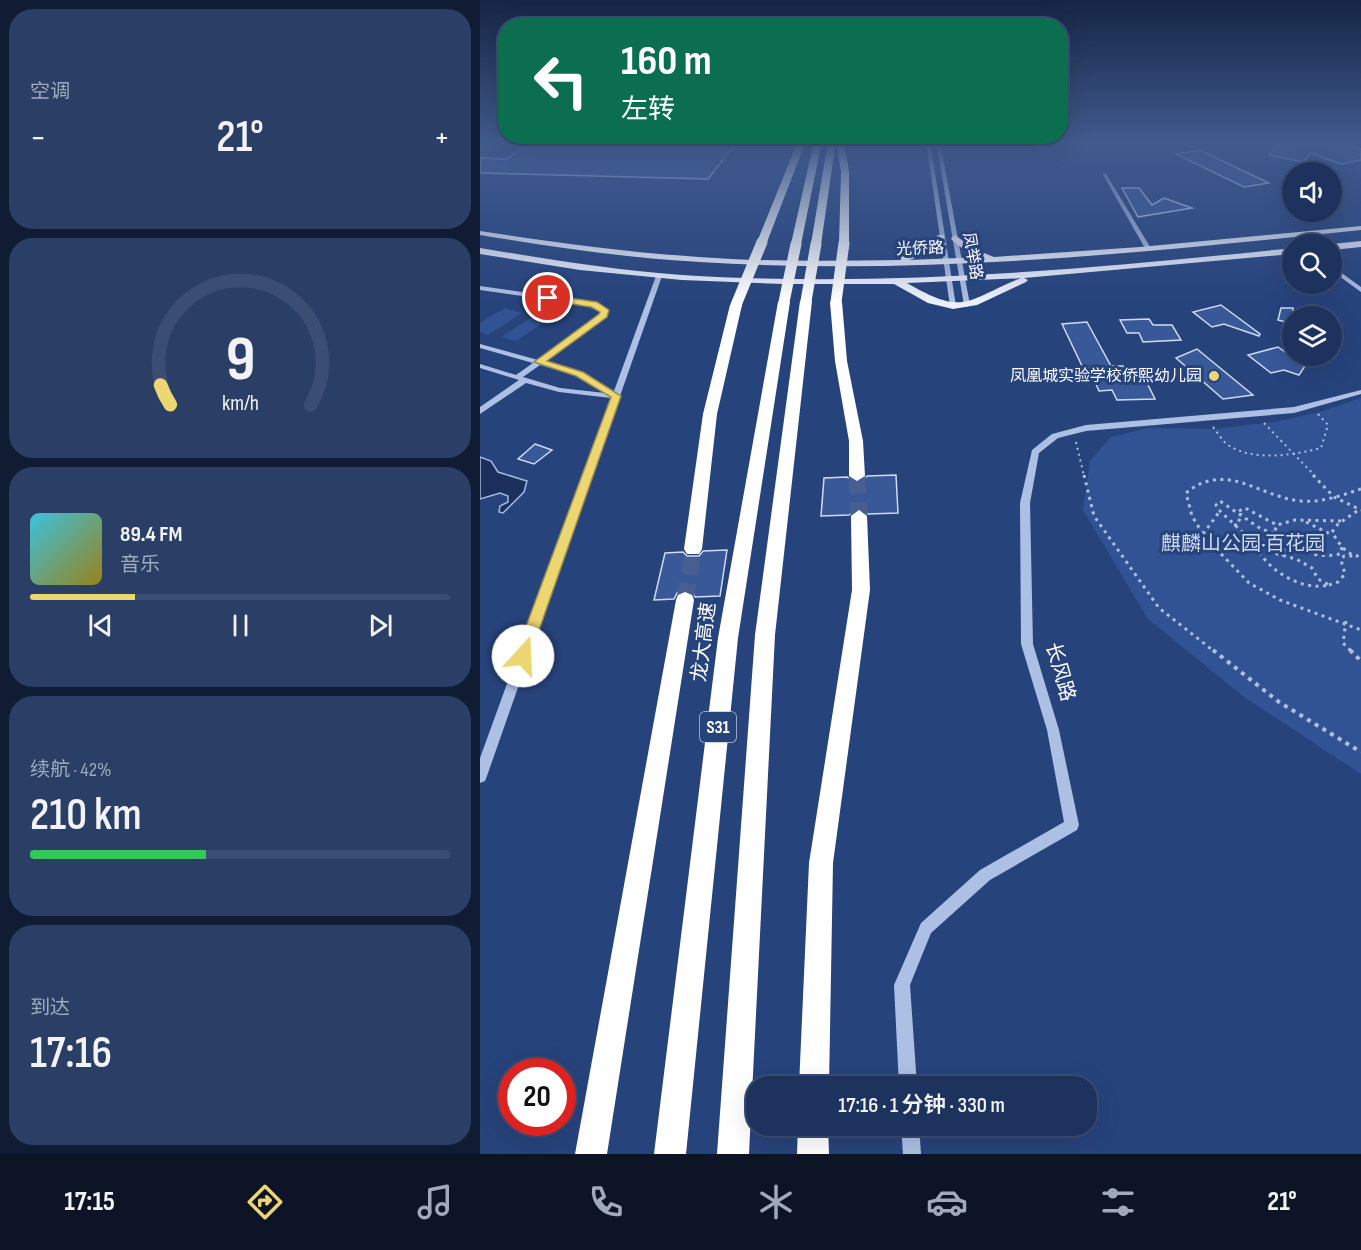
<!DOCTYPE html>
<html lang="zh">
<head>
<meta charset="utf-8">
<style>
  :root { --surface:#1d325d; --page:#2a3e66; --text:#f1f3f6; --muted:#a0aabc; --line:#3b4d72; --accent:#ecd672 }
  body { margin:0; font-family:"Sofia Sans Condensed","Noto Sans SC",sans-serif; background:var(--page); color:var(--text); height:100vh; display:flex; flex-direction:column; font-size:22px; white-space:nowrap }
  * { box-sizing:border-box; margin:0 }
  p { font-size:20px; color:var(--muted) }
  .icon { flex:none; width:33px; height:33px; fill:none; stroke:currentColor; stroke-width:2; stroke-linecap:round; stroke-linejoin:round }
  .map { position:relative; flex:1; overflow:hidden }
  .details { display:flex; flex-direction:column; gap:9px; padding:9px; background:#101c33; width:480px }
  .details>* { flex:none }
  .hud { position:absolute; left:18px; top:18px; width:570px; height:126px; border-radius:24px; box-shadow:0 6px 24px #0002,0 0 0 2px var(--line); background:#0b6e4f; color:#fff; overflow:hidden }
  .buttons { position:absolute; left:802px; top:162px; display:grid; gap:12px }
  .buttons a { display:grid; place-items:center; width:60px; height:60px; border-radius:50%; background:var(--surface); box-shadow:0 6px 24px #0002,0 0 0 2px var(--line); font-size:30px }
  .speed { position:absolute; left:18px; top:1058px; display:flex; gap:12px; font-size:30px; font-weight:700; text-align:center }
  .speed>* { display:grid; place-content:center; width:78px; height:78px; border-radius:50%; background:var(--surface); box-shadow:0 6px 24px #0002,0 0 0 2px var(--line); line-height:1 }
  .speed .limit { border:9px solid #d22; background:#fff; color:#111 }
  .pin { position:absolute; display:grid; place-items:center; width:51px; height:51px; color:#fff; margin:-26px; border:3px solid #fff; border-radius:50%; box-shadow:0 2px 6px #0007 }
  .me { position:absolute; width:66px; margin:-33px; rotate:20deg; stroke-linejoin:round; filter:drop-shadow(0 0 4px #0008) }
  .turn { display:flex; align-items:center; gap:21px; height:126px; padding:0 24px; font-size:27px }
  .turn .icon { width:78px; height:78px; stroke-width:2.5 }
  .turn b { display:block; font-size:42px; line-height:51px }
  .big { font-size:45px; font-weight:600; line-height:1.1 }
  .details .card { flex:1; display:flex; flex-direction:column; justify-content:center; gap:9px; min-width:0; padding:0 21px; border-radius:24px; background:var(--page) }
  .details .dial { align-items:center; gap:0 }
  .dial svg { height:156px; overflow:visible; fill:none; stroke:var(--line); stroke-width:7; stroke-linecap:round; text-anchor:middle }
  .dial text { fill:var(--text); stroke:none }
  .song { display:flex; align-items:center; gap:18px }
  .cover { width:72px; height:72px; border-radius:9px; background:linear-gradient(135deg,hsl(190 70% 55%),hsl(50 70% 35%)) }
  .played { height:6px; border-radius:3px; background:linear-gradient(90deg,var(--accent) 25%,var(--line) 25%) }
  .keys { display:flex; justify-content:space-around; direction:ltr }
  .heat { display:flex; justify-content:space-between; align-items:center; font-size:33px; direction:ltr }
  .charge { height:9px; border-radius:4px; background:linear-gradient(90deg,#34c759 42%,var(--line) 0) }
  .trip { position:absolute; left:266px; top:1076px; width:351px; height:60px; border-radius:24px; background:var(--surface); box-shadow:0 6px 24px #0002,0 0 0 2px var(--line); font-weight:600; line-height:60px; text-align:center }
  .menu { display:flex; height:96px; justify-content:space-around; align-items:center; background:#0c1425; color:var(--muted) }
  .menu .icon { width:42px; height:42px }
  .menu .current { color:var(--accent) }
  .menu b { font-size:27px; color:var(--text) }
  main { display:flex; flex:1; min-height:0 }
  .map>svg:first-child { display:block }
  .green { fill:#325393 }
  .water { fill:#1b305d; stroke:#a0b9e5; stroke-width:1.5 }
  .building { fill:#385898; stroke:#cedbf4; stroke-width:1.5 }
  .lines { fill:none; stroke-linecap:round; stroke-linejoin:round }
  .highway-tunnel { stroke:#475f90; stroke-width:17; stroke-dasharray:17 9; stroke-linecap:butt }
  .path-far2 { stroke:#acbfe4; stroke-width:2; stroke-dasharray:2 4; stroke-linecap:butt }
  .path-far1 { stroke:#acbfe4; stroke-width:3; stroke-dasharray:3 4.5; stroke-linecap:butt }
  .path { stroke:#acbfe4; stroke-width:4; stroke-dasharray:4 5; stroke-linecap:butt }
  .minor { fill:#acbfe4; fill-rule:evenodd }
  .major { fill:#ecf0fc; fill-rule:evenodd }
  .highway { fill:#fff; fill-rule:evenodd }
  .highway-bridge { stroke:#fff; stroke-width:11 }
  .route { fill:#ecd672; stroke:#998b4a; stroke-width:1.5 }
  .poi-dot { fill:#ecd672; stroke:#27437c; stroke-width:2 }
  .labels { text-anchor:middle; dominant-baseline:central; stroke-width:6; stroke-linejoin:round; paint-order:stroke }
  .far-street-label { font-size:16px; fill:#fff; stroke:#27437c }
  .far-poi-label { font-size:16px; fill:#fff; stroke:#27437c; text-anchor:end }
  .shield { fill:#27437c; stroke:#bec7d8; stroke-width:1.5 }
  .shield-label { font-size:18px; font-weight:bold; fill:#fff }
  .park-label { font-size:20px; fill:#cedbf4; stroke:#27437c }
  .street-label { font-size:20px; fill:#fff; stroke:#27437c }
</style>
</head>
<body>
<main>
<section class="details">
<div class="card"><p>空调</p>
<div class="heat"><a>−</a><b class="big">21°</b><a>+</a></div>
</div>
<div class="card dial"><svg viewBox="0 0 100 80">
<path d="M14 69A42 42 0 1 1 86 69"/>
<path d="M14 69A42 42 0 0 1 9 59" stroke="#ecd672"/>
<text x="50" y="56" font-size="32" font-weight="700">9</text>
<text x="50" y="72" font-size="11">km/h</text>
</svg></div>
<div class="card">
<div class="song"><i class="cover"></i><div><b>89.4 FM</b><p>音乐</p></div></div>
<div class="played"></div>
<div class="keys"><svg class="icon" aria-label="previous" viewBox="0 0 24 24"><path d="M18 5L8 12l10 7zM5 5v14"/></svg><svg class="icon" aria-label="pause" viewBox="0 0 24 24"><path d="M8 5v14M16 5v14"/></svg><svg class="icon" aria-label="next" viewBox="0 0 24 24"><path d="M6 5l10 7-10 7zM19 5v14"/></svg></div>
</div>
<div class="card"><p>续航 · 42%</p><b class="big">210 km</b><div class="charge"></div></div>
<div class="card"><p>到达</p><b class="big">17:16</b></div>
</section>
<div class="map">
<svg width="881" height="1154" viewBox="0 0 881 1154">
  <rect width="100%" height="100%" fill="#27437c"/>
  <g class="green">
    <path d="M 25,308 L 42,313 L 8,335 L 0,332 L 0,323 Z"/>
    <path d="M 52,317 L 66,321 L 36,341 L 21,337 Z"/>
    <path d="M 881,398 L 881,774 L 764,697 L 668,619 L 603,510 L 610,461 L 631,437 L 668,428 L 733,429 L 795,422 L 840,412 Z"/>
  </g>
  <path class="water" d="M 0,457 L 11,461 L 18,472 L 47,481 L 44,492 L 23,513 L 19,512 L 20,506 L 28,502 L 28,496 L 20,493 L 0,499 Z"/>
  <g class="building">
    <path d="M 52,141 L 165,141 L 256,143 L 228,179 L 0,173 L 0,158 L 26,159 Z"/>
    <path d="M 802,141 L 865,141 L 881,149 L 881,160 L 861,164 L 831,153 L 823,162 L 789,155 Z"/>
    <path d="M 720,150 L 759,169 L 789,183 L 764,187 L 696,154 Z"/>
    <path d="M 642,188 L 659,188 L 672,205 L 684,198 L 712,208 L 658,217 Z"/>
    <path d="M 741,305 L 780,334 L 779,336 L 744,324 L 732,327 L 713,312 Z"/>
    <path d="M 801,308 L 813,308 L 813,324 L 798,320 Z"/>
    <path d="M 669,319 L 673,325 L 692,325 L 701,340 L 663,342 L 659,333 L 647,333 L 640,320 Z"/>
    <path d="M 607,322 L 631,366 L 643,366 L 650,381 L 666,381 L 675,399 L 637,400 L 632,390 L 619,391 L 609,368 L 603,368 L 582,324 Z"/>
    <path d="M 798,347 L 825,366 L 819,375 L 804,370 L 791,373 L 768,355 Z"/>
    <path d="M 717,349 L 734,363 L 773,395 L 743,399 L 696,358 Z"/>
    <path d="M 55,444 L 72,450 L 54,464 L 38,459 Z"/>
    <path d="M 416,475 L 418,513 L 388,514 L 379,508 L 369,515 L 341,516 L 344,478 L 367,477 L 378,483 L 387,476 Z"/>
    <path d="M 247,550 L 240,596 L 215,597 L 213,593 L 204,590 L 197,593 L 194,599 L 174,600 L 185,553 L 203,552 L 207,556 L 219,556 L 223,551 Z"/>
  </g>
  <g class="lines">
    <g class="highway-tunnel">
      <path d="M 377,476 L 379,516"/>
      <path d="M 205,600 L 213,549"/>
    </g>
    <g class="path-far2">
      <path d="M 784,423 L 835,476"/>
      <path d="M 733,427 C 738,433 742,441 748,445 C 774,462 814,455 841,448 L 848,425 L 838,414"/>
      <path d="M 596,442 L 604,476"/>
    </g>
    <g class="path-far1">
      <path d="M 604,475 L 614,516 L 679,608 L 735,652"/>
      <path d="M 833,475 L 854,497 L 881,510"/>
      <path d="M 881,489 C 862,495 842,503 821,501 C 779,497 746,460 706,493 L 712,516 L 724,536 L 769,583 L 800,600 L 881,630"/>
      <path d="M 759,511 L 765,508 L 797,525"/>
      <path d="M 877,511 L 858,524 L 852,532 C 858,542 865,554 877,556 L 881,553"/>
      <path d="M 861,521 L 815,520 L 797,525 L 794,533 C 806,551 840,559 860,554 L 862,547"/>
      <path d="M 826,522 L 852,535"/>
      <path d="M 754,525 L 758,525 L 761,513"/>
      <path d="M 723,534 L 740,511"/>
      <path d="M 777,541 L 797,554 L 816,559 L 832,568 L 838,579 L 849,585 C 822,592 784,569 775,543 Z"/>
      <path d="M 801,541 L 805,553 L 801,555"/>
      <path d="M 774,543 L 740,511 L 736,505 L 740,501 L 781,529 L 794,533"/>
      <path d="M 849,585 L 858,582 L 865,574 L 861,560 L 864,556 L 877,556"/>
      <path d="M 866,621 L 863,643 L 872,652"/>
    </g>
    <g class="path">
      <path d="M 733,650 L 799,702 L 881,752"/>
      <path d="M 870,650 L 881,661"/>
    </g>
    <g class="minor">
      <path d="M 446,141 L 450,141 L 476,306 L 473,308 L 470,306 Z"/>
      <path d="M 456,141 L 460,141 L 490,305 L 487,307 L 484,305 Z"/>
      <path d="M 622,173 L 626,174 L 672,250 L 671,251 L 666,250 Z"/>
      <path d="M 852,266 L 881,287 L 881,292 L 852,271 Z"/>
      <path d="M 179,274 L 182,276 L 7,776 L 5,781 L 0,783 L 0,758 L 131,398 L 79,392 L 46,383 L 0,414 L 0,407 L 39,380 L 0,368 L 0,364 L 36,375 L 53,363 L 0,348 L 0,344 L 58,360 L 116,319 L 120,311 L 112,306 L 0,290 L 0,286 L 114,302 L 126,309 L 127,310 L 121,321 L 65,362 L 103,372 L 134,391 L 176,276 ZM 60,365 L 97,376 L 125,393 L 80,388 L 43,377 Z"/>
      <path d="M 881,390 L 881,394 L 814,413 L 606,431 L 578,438 L 559,453 L 550,503 L 553,644 L 579,730 L 599,825 L 597,830 L 510,880 L 451,933 L 430,985 L 437,1086 L 419,1086 L 414,985 L 441,923 L 500,870 L 584,822 L 567,730 L 541,644 L 540,503 L 552,450 L 572,434 L 606,425 L 814,407 Z"/>
      <path d="M 421,1125 L 439,1125 L 441,1154 L 423,1154 Z"/>
    </g>
    <g class="major">
      <path d="M 881,226 L 881,230 C 662,253 441,276 220,262 C 146,258 73,247 0,235 L 0,231 C 73,242 145,252 219,257 C 286,262 353,261 421,260 L 421,257 L 445,249 L 458,235 L 464,235 L 464,239 L 451,253 L 429,260 L 502,257 L 488,253 L 472,240 L 471,238 L 475,235 L 494,249 L 514,257 L 660,247 Z"/>
      <path d="M 881,241 L 881,247 L 852,250 L 852,244 Z"/>
      <path d="M 0,248 C 67,259 134,270 202,275 C 406,288 610,269 813,248 L 813,254 L 544,278 L 548,280 L 546,282 L 497,305 L 473,309 L 448,303 L 414,284 L 303,284 L 202,280 L 100,270 L 0,254 ZM 541,278 C 486,300 485,317 427,283 Z"/>
    </g>
    <g class="highway">
      <path d="M 318,141 L 326,141 L 287,242 L 278,244 L 277,242 Z"/>
      <path d="M 334,141 L 342,141 L 321,244 L 316,247 L 311,244 Z"/>
      <path d="M 348,141 L 356,141 L 341,244 L 336,247 L 331,244 Z"/>
      <path d="M 356,141 L 364,141 L 369,172 L 369,243 L 364,246 L 359,243 L 361,172 Z"/>
      <path d="M 326,298 L 332,301 L 295,635 L 269,1154 L 237,1154 L 275,635 L 320,301 Z"/>
      <path d="M 304,299 L 310,302 L 258,638 L 206,1154 L 174,1154 L 238,638 L 298,302 Z"/>
      <path d="M 356,299 L 362,302 L 367,361 L 383,441 L 385,476 L 377,481 L 369,476 L 369,441 L 355,361 L 350,302 Z"/>
      <path d="M 256,302 L 262,305 L 237,414 L 222,549 L 219,554 L 207,554 L 204,549 L 223,414 L 250,305 Z"/>
      <path d="M 379,510 L 387,516 L 390,590 L 353,863 L 349,1086 L 319,1086 L 329,863 L 372,590 L 371,516 Z"/>
      <path d="M 205,592 L 212,595 L 214,600 L 127,1154 L 95,1154 L 196,600 L 198,595 Z"/>
      <path d="M 318,1125 L 348,1125 L 349,1154 L 317,1154 Z"/>
    </g>
    <g class="highway-bridge">
      <path d="M 326,301 L 336,244"/>
      <path d="M 304,302 L 316,244"/>
      <path d="M 356,302 L 364,243"/>
      <path d="M 256,305 L 282,242"/>
    </g>
  </g>
  <linearGradient id="sky" x2="0" y2="1"><stop stop-color="#152544"/><stop offset="0.47" stop-color="#415b8e"/><stop offset="1" stop-color="#415b8e" stop-opacity="0"/></linearGradient>
  <rect width="881" height="302" fill="url(#sky)"/>
  <path class="route" d="M 68,295 L 117,302 L 129,310 L 127,317 L 67,361 L 103,372 L 141,396 L 50,656 L 43,663 L 35,656 L 131,397 L 96,376 L 54,362 L 119,314 L 120,312 L 111,307 L 65,300 Z"/>
  <circle class="poi-dot" cx="734" cy="376" r="6"/>
  <g class="labels">
    <g class="far-street-label">
      <text transform="translate(440 249) rotate(-2)">光侨路</text>
      <text transform="translate(492 256) rotate(80)">凤举路</text>
    </g>
    <g class="far-poi-label">
      <text x="722" y="376">凤凰城实验学校侨熙幼儿园</text>
    </g>
    <rect class="shield" x="220" y="712" width="36" height="30" rx="4.5"/>
    <g class="shield-label">
      <text x="238" y="727">S31</text>
    </g>
    <g class="park-label">
      <text x="763" y="544">麒麟山公园·百花园</text>
    </g>
    <g class="street-label">
      <text transform="translate(224 642) rotate(-83)">龙大高速</text>
      <text transform="translate(580 672) rotate(74)">长风路</text>
    </g>
  </g>
</svg>
<div class="buttons">
<a><svg class="icon" aria-label="sound" viewBox="0 0 24 24"><path d="M4 9h4l5-4v14l-5-4H4zM17 9q2 3 0 6"/></svg></a>
<a><svg class="icon" aria-label="search" viewBox="0 0 24 24"><circle cx="10" cy="10" r="6"/><path d="M15 15l6 6"/></svg></a>
<a><svg class="icon" aria-label="layers" viewBox="0 0 24 24"><path d="M12 4l9 5-9 5-9-5zM3 14l9 5 9-5"/></svg></a>
</div>
<div class="speed"><div class="limit">20</div></div>
<div class="pin" style="left:68px;top:298px;background:#d93025"><svg class="icon" aria-label="arrive" viewBox="0 0 24 24"><path d="M6 21V4h12l-3 4 3 4H6"/></svg></div>
<svg class="me" style="left:43px;top:656px" viewBox="-20 -20 40 40"><circle r="19" fill="#fff"/><path d="M0-13L10 11 0 6-10 11z" fill="#ecd672"/></svg>
<div class="trip">17:16 · 1 分钟 · 330 m</div>
<div class="hud">
<div class="turn"><svg class="icon" aria-label="left" viewBox="0 0 24 24"><path d="M17 20v-9H6M10 6l-5 5 5 5"/></svg><div><b>160 m</b>左转</div></div>
</div>
</div>
</main>
<nav class="menu">
<b>17:15</b>
<svg class="icon current" aria-label="directions" viewBox="0 0 24 24"><path d="M12 3l9 9-9 9-9-9zM9 14v-3h6M13 9l2 2-2 2"/></svg>
<svg class="icon" aria-label="music" viewBox="0 0 24 24"><path d="M9 18V5l10-2v13"/><circle cx="6" cy="18" r="3"/><circle cx="16" cy="16" r="3"/></svg>
<svg class="icon" aria-label="phone" viewBox="0 0 24 24"><path d="M5 4h4l2 5-3 2q2 4 5 5l2-3 5 2v4C11 20 4 13 5 4z"/></svg>
<svg class="icon" aria-label="climate" viewBox="0 0 24 24"><path d="M12 3v18M4 7l16 10M4 17L20 7"/></svg>
<svg class="icon" aria-label="car" viewBox="0 0 24 24"><path d="M5 17H2v-5l4-1 3-4h7l3 4 3 1v5h-3M9 17h6M6 11h13"/><circle cx="7" cy="17" r="2"/><circle cx="17" cy="17" r="2"/></svg>
<svg class="icon" aria-label="filters" viewBox="0 0 24 24"><path d="M4 7h16M4 17h16"/><circle cx="9" cy="7" r="2"/><circle cx="15" cy="17" r="2"/></svg>
<b>21°</b>
</nav>
</body>
</html>
